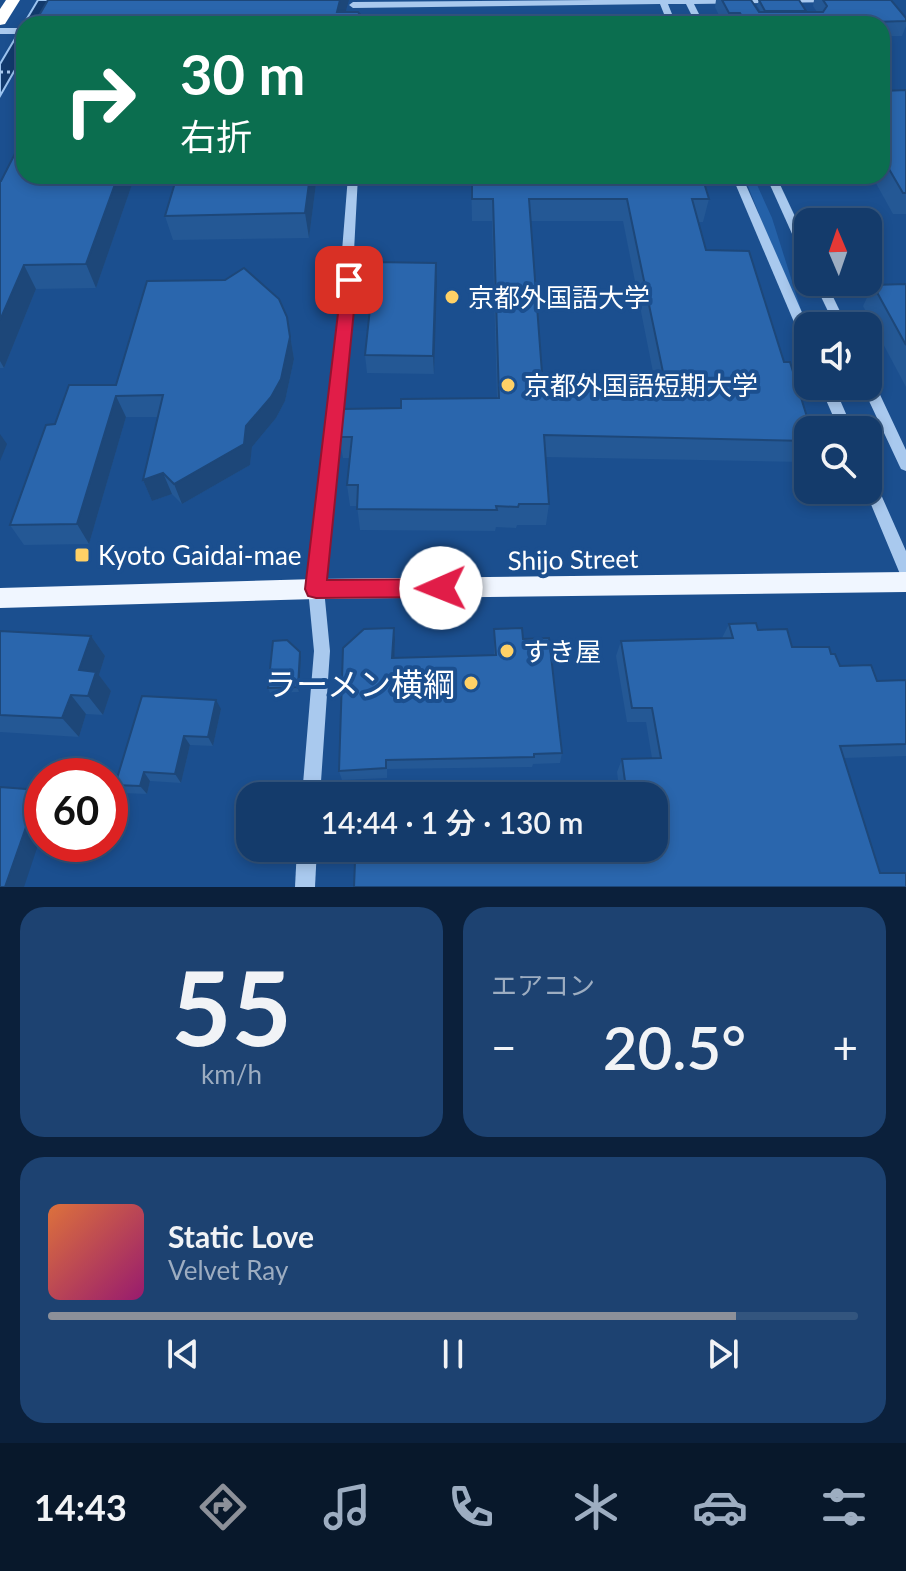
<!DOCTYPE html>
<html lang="ja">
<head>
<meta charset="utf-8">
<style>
  :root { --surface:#143b6b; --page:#1d4271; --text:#f1f3f6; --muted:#9dadc1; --line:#33557e; --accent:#8c9099 }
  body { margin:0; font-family:Lato,"Noto Sans JP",sans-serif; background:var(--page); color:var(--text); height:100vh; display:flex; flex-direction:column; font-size:30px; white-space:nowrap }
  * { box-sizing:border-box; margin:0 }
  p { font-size:26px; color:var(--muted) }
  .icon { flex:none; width:44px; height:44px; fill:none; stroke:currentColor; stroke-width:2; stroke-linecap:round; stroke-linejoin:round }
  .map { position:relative; height:887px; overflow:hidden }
  .panel { display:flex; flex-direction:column; gap:20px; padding:20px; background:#0b203b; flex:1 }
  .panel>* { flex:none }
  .banner { position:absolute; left:16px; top:16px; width:874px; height:168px; border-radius:24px; box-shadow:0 4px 12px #0003,0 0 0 2px var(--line); background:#0b6e4f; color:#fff; overflow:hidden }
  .needle { width:52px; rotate:358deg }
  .tools { position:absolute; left:794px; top:208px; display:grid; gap:16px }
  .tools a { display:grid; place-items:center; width:88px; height:88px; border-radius:16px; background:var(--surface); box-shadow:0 4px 12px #0003,0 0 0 2px var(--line); font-size:40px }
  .speed { position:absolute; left:24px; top:758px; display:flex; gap:16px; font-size:40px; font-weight:700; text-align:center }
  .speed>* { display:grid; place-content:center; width:104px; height:104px; border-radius:50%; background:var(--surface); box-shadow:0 4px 12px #0003,0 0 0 2px var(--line); line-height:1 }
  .speed .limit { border:12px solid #d22; background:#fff; color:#111 }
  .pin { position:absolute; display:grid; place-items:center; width:68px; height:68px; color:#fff; margin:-34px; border-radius:16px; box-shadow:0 4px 12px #0006 }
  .me { position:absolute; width:88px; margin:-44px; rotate:269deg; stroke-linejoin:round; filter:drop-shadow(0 0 6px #0008) }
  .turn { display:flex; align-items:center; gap:28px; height:168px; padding:0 32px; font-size:36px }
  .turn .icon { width:104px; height:104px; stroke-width:2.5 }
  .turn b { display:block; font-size:56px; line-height:68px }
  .big { font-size:60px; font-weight:600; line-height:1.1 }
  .panel .tile { flex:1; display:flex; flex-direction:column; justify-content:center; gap:12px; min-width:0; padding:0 28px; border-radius:24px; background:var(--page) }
  .panel .dial { align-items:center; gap:0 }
  .dial b { font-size:104px; line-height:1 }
  .song { display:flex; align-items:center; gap:24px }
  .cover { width:96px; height:96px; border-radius:12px; background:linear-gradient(135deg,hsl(20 70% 55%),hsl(320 70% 35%)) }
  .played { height:8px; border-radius:4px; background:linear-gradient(90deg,var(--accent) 85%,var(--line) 85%) }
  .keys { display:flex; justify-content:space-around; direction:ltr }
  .heat { display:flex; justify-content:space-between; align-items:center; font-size:44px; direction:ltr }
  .panel .tiles { flex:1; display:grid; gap:20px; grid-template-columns:1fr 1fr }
  .tile:last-child { grid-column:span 2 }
  .trip { position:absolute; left:236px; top:782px; width:432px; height:80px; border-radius:24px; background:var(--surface); box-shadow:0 4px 12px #0003,0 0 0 2px var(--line); font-weight:600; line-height:80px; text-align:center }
  .dock { display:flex; height:128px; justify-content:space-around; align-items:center; background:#08182b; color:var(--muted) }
  .dock .icon { width:56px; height:56px }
  .dock .on { color:var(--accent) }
  .dock b { font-size:36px; color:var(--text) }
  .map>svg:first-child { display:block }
  .green { fill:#2461a8 }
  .water { fill:#123a6d; stroke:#9cc4f0; stroke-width:2 }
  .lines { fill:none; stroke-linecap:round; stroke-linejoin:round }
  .path { stroke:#a9c9ee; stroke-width:3; stroke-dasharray:3 4; stroke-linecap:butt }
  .minor { fill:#a9c9ee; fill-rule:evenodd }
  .major { fill:#f0f6ff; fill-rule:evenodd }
  .highway { fill:#fff; fill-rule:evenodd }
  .wall { fill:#245895; fill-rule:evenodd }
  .shaded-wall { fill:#1d4779 }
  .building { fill:#2a66ad; stroke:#1d4779; stroke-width:2; fill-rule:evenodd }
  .route { fill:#e11d48; stroke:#92132f; stroke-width:2 }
  .poi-dot { fill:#ffd166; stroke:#1b4f8f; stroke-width:3 }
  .labels { text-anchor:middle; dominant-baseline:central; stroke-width:8; stroke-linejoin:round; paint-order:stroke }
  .poi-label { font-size:26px; fill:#fff; stroke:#1b4f8f; text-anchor:start }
  .street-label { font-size:26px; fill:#fff; stroke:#1b4f8f }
  .near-poi-label { font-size:32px; fill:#fff; stroke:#1b4f8f; text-anchor:end }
</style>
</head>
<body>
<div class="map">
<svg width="906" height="887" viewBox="0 0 906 887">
  <rect width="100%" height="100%" fill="#1b4f8f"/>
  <path class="green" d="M 744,176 L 753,176 L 772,218 L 804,319 L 800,318 Z"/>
  <path class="water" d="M 38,0 L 54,0 L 41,24 L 24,24 L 24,54 L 0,96 L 0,64 Z"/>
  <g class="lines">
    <path class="path" d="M 0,72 L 24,72"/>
    <g class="minor">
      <path d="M 597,0 L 845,0 L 841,2 L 694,4 L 704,24 L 696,24 L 686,4 L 668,4 L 676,24 L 668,24 L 660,4 L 353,8 L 349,5 L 353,2 Z"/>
      <rect x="0" y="28" width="24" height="6"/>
      <path d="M 348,176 L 358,176 L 354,251 L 355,280 L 324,589 L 330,651 L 320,796 L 302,796 L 314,651 L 308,589 L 343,280 L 342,251 Z"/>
      <path d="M 732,176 L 742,176 L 808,326 L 808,345 L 802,341 Z"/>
      <path d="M 766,176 L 776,176 L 808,244 L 808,260 L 802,256 Z"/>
      <path d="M 814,282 L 826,282 L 847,326 L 835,326 Z"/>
      <path d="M 868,379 L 875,384 L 906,450 L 906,471 L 901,469 L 899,465 L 862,386 L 868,386 Z"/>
      <path d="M 820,386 L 834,386 L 853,430 L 839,430 Z"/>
      <path d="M 868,475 L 873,477 L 875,481 L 906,551 L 906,576 L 900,574 L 865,490 L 868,490 Z"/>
      <path d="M 297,848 L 317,848 L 315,887 L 295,887 Z"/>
    </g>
    <path class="major" d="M 906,572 L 906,592 L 316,599 L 0,608 L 0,588 L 316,579 Z"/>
    <path class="highway" d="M 6,0 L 20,0 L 5,24 L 0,25 L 0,9 Z"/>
  </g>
  <g class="wall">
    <path d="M 716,0 L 751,0 L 759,12 L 761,12 L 757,6 L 759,0 L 806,11 L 806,12 L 817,12 L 813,6 L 814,0 L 891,0 L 906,18 L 906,26 L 902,36 L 882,36 L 882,24 L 723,24 L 715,7 Z"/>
    <path d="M 906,90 L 906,214 L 893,214 L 872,176 L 882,176 L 882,91 Z"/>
    <path d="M 135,176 L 96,288 L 36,289 L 4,368 L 0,368 L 0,181 Z"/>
    <path d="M 177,176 L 317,176 L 309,238 L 173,240 L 165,216 Z"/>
    <path d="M 471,176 L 702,176 L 709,199 L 703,222 L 698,222 L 706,250 L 784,362 L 808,430 L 808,454 L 804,462 L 545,457 L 549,504 L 546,525 L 517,525 L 516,528 L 496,527 L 495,531 L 360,530 L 357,506 L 350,506 L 347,485 L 350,458 L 343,458 L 339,437 L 401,408 L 497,398 L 492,221 L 472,221 ZM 530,221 L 623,221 L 653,372 L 542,373 Z"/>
    <path d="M 436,263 L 434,374 L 367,373 L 365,355 Z"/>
    <path d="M 906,284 L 906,387 L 863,306 L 873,285 Z"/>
    <path d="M 287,317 L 294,359 L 285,401 L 276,418 L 252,447 L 250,465 L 182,504 L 172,494 L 152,501 L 143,480 L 158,417 L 126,417 L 89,544 L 24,545 L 10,525 L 55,424 L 116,385 Z"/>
    <path d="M 729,624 L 758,630 L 792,647 L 831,654 L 840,666 L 877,681 L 906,680 L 906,756 L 844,758 L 880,873 L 906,887 L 531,856 L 532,851 L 654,848 L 654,796 L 620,796 L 617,772 L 622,759 L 652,758 L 646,722 L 627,722 L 616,656 L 621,641 L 722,638 Z"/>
    <path d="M 394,628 L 395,639 L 394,658 L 494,655 L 494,629 L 523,639 L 562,753 L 560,763 L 533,764 L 532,767 L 387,769 L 387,778 L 342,780 L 339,771 Z"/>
    <path d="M 0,631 L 91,636 L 105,656 L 99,675 L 111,691 L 103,715 L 86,714 L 79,737 L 0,732 Z"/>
    <path d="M 300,652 L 301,657 L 299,692 L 270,693 L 268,688 Z"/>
    <path d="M 221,709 L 213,746 L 190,745 L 181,783 L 150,781 L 147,794 L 122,793 L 115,785 Z"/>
  </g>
  <g class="shaded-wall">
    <path d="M 340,0 L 349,0 L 342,24 L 337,12 Z"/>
    <path d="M 118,176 L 135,176 L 96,288 L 86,264 Z"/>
    <path d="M 310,176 L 317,176 L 309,238 L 305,213 Z"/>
    <path d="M 436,263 L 437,281 L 434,374 L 433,356 Z"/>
    <path d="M 24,265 L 36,289 L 4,368 L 0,361 L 0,320 Z"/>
    <path d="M 287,317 L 294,359 L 285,401 L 276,418 L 252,447 L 250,465 L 182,504 L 174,484 L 246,426 Z"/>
    <path d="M 116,396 L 126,417 L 89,544 L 77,524 Z"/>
    <path d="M 0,434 L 7,444 L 0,461 Z"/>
    <path d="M 163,473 L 172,494 L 152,501 L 143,480 Z"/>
    <path d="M 394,628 L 395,639 L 394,670 L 392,658 Z"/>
    <path d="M 91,636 L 105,656 L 99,675 L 111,691 L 103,715 L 88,696 L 79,670 Z"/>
    <path d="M 300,652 L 301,657 L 299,692 L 298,687 Z"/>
    <path d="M 71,695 L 86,714 L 79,737 L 62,718 Z"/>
    <path d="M 216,700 L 221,709 L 213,746 L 208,737 Z"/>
    <path d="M 184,736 L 190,745 L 181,783 L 175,774 Z"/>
    <path d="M 144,772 L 150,781 L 147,794 L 140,786 Z"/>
    <path d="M 39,790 L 42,792 L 42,833 L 24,887 L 5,887 Z"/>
  </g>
  <g class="building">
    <path d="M 48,0 L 340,0 L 337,12 L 358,12 L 368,24 L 34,24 Z"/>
    <path d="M 722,0 L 751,0 L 759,12 L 823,12 L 827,6 L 823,0 L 891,0 L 906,18 L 906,21 L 805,24 L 746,24 L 740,13 L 729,13 Z"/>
    <path d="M 759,0 L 799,0 L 806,11 L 765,11 Z"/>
    <path d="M 906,90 L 906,193 L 903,193 L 882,157 L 882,91 Z"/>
    <path d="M 24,136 L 24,176 L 118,176 L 86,264 L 24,265 L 0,320 L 0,181 L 1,181 Z"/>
    <path d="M 177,176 L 310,176 L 305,213 L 165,216 Z"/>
    <path d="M 472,176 L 702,176 L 709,199 L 692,199 L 706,250 L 749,251 L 784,362 L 790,362 L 811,430 L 808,430 L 808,441 L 544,435 L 549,504 L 519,504 L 518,507 L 496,506 L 497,510 L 357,509 L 358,485 L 347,485 L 352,437 L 339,437 L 343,409 L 401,408 L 401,399 L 499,398 L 493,199 L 472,199 ZM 529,199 L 627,199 L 663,372 L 542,373 Z"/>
    <path d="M 375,262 L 436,263 L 433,356 L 365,355 Z"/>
    <path d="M 244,268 L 279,299 L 287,317 L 290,337 L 281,379 L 271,397 L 246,426 L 244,444 L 174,484 L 163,473 L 143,480 L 163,395 L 116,396 L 77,524 L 10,525 L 46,425 L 55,424 L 69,385 L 116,385 L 147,281 L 225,280 Z"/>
    <path d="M 906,284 L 906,345 L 873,285 Z"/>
    <path d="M 756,623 L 758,630 L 787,629 L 792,647 L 829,647 L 831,654 L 835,654 L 840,666 L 871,665 L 877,681 L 906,680 L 906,744 L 840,746 L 880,873 L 906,873 L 906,887 L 354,887 L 355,862 L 533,856 L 532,851 L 654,848 L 654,796 L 627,796 L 622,759 L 661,758 L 652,708 L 632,708 L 621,641 L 733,638 L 729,624 Z"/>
    <path d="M 394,628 L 392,658 L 496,655 L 494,629 L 522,628 L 523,639 L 549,638 L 562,753 L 534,754 L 534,757 L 386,760 L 386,768 L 339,771 L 343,648 L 364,629 Z"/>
    <path d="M 0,631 L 91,636 L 79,670 L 96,672 L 88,696 L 71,695 L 62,718 L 0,715 Z"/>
    <path d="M 287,640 L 300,652 L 298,687 L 268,688 L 273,641 Z"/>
    <path d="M 142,696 L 216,700 L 208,737 L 184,736 L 175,774 L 144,772 L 140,786 L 115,785 Z"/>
    <path d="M 0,787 L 39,790 L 5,887 L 0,887 Z"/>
  </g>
  <path class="route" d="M 349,275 L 357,280 L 327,580 L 441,579 L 448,582 L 451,588 L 448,594 L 441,597 L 316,598 L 308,596 L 305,589 L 342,280 Z"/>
  <g class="poi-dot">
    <circle cx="452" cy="297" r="8"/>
    <circle cx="508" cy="385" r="8"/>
    <rect x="74" y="547" width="16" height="16" rx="4"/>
    <circle cx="507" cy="651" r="8"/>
    <circle cx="471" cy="683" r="8"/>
  </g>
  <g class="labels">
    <g class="poi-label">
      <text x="468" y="297">京都外国語大学</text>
      <text x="524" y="385">京都外国語短期大学</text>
      <text x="98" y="555">Kyoto Gaidai-mae</text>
      <text x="523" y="651">すき屋</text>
    </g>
    <g class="street-label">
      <text transform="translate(573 559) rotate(-1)">Shijo Street</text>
    </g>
    <g class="near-poi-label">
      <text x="455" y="683">ラーメン横綱</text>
    </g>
  </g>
</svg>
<div class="tools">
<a><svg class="needle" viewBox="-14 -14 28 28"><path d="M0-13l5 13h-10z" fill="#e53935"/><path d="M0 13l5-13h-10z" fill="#9dadc1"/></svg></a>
<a><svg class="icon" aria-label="sound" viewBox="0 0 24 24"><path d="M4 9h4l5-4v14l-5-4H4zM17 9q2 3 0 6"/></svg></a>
<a><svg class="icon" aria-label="search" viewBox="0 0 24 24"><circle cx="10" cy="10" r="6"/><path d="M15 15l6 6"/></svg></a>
</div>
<div class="speed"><div class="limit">60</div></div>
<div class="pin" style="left:349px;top:280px;background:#d93025"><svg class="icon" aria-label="arrive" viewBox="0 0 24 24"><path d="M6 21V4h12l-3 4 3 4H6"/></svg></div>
<svg class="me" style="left:441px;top:588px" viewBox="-20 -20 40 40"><circle r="19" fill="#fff"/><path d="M0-13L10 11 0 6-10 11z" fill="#e11d48"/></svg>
<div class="trip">14:44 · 1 分 · 130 m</div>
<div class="banner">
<div class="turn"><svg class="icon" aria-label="right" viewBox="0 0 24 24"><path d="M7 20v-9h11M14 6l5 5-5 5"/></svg><div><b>30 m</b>右折</div></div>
</div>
</div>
<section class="panel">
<div class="tiles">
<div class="tile dial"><b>55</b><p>km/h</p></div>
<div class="tile"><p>エアコン</p>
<div class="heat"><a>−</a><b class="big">20.5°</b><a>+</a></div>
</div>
<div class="tile">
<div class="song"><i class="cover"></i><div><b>Static Love</b><p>Velvet Ray</p></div></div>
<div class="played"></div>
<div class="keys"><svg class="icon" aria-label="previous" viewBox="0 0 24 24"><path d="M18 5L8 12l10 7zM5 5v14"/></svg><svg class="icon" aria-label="pause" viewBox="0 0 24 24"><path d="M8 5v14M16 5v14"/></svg><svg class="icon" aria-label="next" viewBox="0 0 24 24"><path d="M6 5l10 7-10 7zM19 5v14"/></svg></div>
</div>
</div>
</section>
<nav class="dock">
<b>14:43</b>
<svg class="icon on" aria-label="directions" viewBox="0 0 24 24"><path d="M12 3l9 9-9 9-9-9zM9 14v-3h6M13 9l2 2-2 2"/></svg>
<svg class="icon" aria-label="music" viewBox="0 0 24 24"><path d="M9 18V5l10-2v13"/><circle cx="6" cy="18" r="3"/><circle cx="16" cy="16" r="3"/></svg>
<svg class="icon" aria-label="phone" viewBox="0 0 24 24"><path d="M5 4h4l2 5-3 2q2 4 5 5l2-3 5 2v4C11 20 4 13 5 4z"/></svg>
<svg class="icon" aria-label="climate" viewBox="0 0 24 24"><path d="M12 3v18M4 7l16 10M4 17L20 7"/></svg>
<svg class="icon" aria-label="car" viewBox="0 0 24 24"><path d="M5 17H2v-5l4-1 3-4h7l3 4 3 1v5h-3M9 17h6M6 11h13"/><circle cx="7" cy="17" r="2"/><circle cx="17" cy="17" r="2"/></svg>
<svg class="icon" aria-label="filters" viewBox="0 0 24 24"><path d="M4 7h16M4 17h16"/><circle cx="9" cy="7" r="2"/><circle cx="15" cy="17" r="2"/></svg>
</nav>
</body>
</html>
